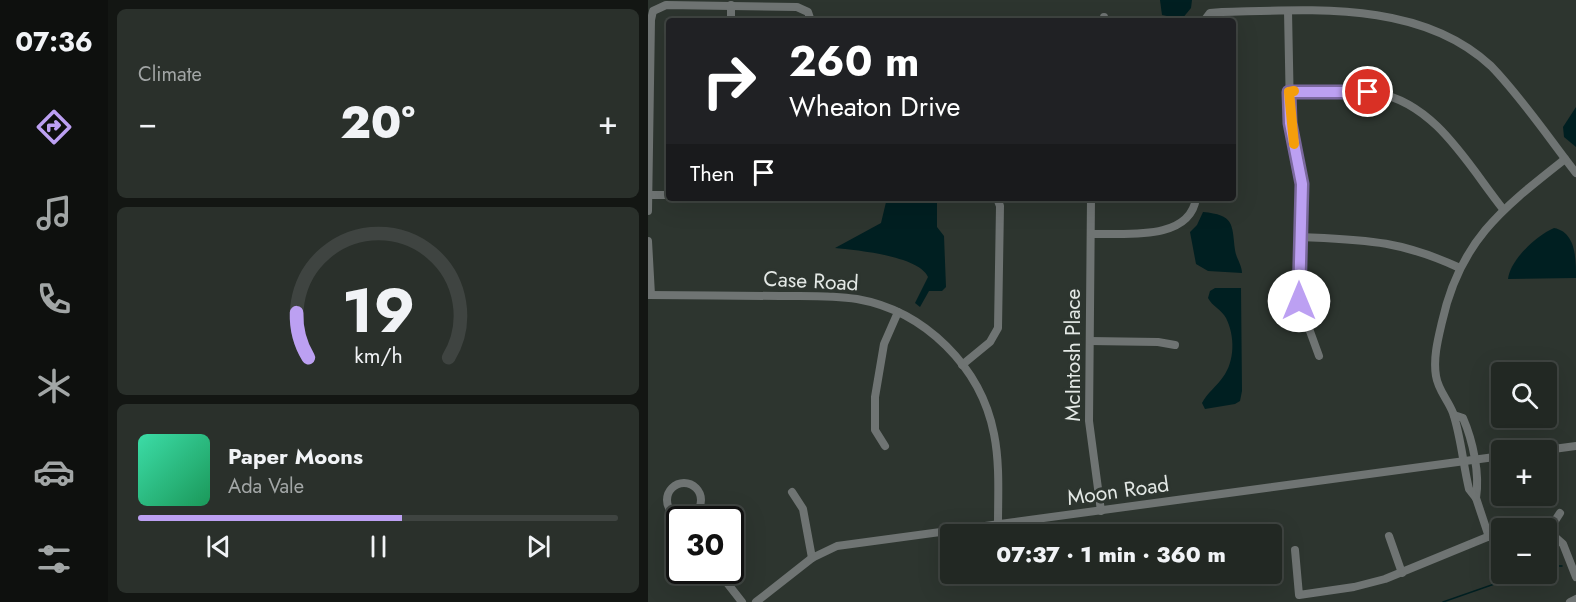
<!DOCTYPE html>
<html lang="en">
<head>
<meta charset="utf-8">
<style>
  :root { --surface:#222823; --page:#2a302b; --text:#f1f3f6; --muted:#a2a6a6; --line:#3f4441; --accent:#bca0f2 }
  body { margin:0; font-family:Jost,sans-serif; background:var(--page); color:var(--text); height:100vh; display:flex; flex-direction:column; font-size:22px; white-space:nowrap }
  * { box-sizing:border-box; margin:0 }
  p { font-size:20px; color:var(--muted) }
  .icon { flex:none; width:33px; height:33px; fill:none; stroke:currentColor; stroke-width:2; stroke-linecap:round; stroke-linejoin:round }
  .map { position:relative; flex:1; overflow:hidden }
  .panel { display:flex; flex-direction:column; gap:9px; padding:9px; background:#131613; width:540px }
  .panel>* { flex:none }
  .hud { position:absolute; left:18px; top:18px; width:570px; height:183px; border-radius:6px; box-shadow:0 6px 24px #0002,0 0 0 2px var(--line); background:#202124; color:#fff; overflow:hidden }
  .fabs { position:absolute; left:843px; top:362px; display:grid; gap:12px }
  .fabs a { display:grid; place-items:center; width:66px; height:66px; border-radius:6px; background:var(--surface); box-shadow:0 6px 24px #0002,0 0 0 2px var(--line); font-size:30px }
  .speed { position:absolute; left:18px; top:506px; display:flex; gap:12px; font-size:30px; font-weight:700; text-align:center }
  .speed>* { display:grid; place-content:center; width:78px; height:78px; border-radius:50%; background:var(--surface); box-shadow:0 6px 24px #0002,0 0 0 2px var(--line); line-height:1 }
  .speed .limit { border:3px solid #111; border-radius:9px; background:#fff; color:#111 }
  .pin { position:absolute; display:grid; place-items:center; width:51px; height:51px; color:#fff; margin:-26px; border:3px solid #fff; border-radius:50%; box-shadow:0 2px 6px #0007 }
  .me { position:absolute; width:66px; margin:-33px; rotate:0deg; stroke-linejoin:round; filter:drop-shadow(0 0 4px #0008) }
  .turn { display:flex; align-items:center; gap:21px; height:126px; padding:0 24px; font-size:27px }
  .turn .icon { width:78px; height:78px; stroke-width:2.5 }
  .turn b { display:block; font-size:42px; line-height:51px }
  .then { display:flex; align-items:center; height:57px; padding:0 24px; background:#0003; gap:12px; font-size:22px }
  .big { font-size:45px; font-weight:800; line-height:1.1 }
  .panel .card { flex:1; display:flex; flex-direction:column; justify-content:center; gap:9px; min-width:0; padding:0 21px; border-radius:9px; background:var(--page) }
  .panel .dial { align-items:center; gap:0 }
  .dial svg { height:156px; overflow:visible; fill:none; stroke:var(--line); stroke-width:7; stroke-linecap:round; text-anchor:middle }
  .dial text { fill:var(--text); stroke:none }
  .song { display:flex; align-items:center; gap:18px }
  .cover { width:72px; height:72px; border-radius:9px; background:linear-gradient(135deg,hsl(160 70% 55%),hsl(150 70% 35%)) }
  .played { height:6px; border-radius:3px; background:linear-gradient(90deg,var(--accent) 55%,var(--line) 55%) }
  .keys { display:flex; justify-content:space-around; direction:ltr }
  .heat { display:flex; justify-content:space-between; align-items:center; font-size:33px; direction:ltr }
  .trip { position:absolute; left:292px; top:524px; width:342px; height:60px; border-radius:6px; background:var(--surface); box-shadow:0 6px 24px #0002,0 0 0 2px var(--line); font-weight:800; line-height:60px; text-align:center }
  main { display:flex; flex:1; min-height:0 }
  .tab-bar { display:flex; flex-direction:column; width:108px; justify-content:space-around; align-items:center; background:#0e100e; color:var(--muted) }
  .tab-bar .icon { width:42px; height:42px }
  .tab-bar .on { color:var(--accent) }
  .tab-bar b { font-size:27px; color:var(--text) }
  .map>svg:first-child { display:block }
  .water { fill:#001f21 }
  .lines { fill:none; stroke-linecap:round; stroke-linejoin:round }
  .stream { stroke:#001f21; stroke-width:1.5 }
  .minor { stroke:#6f7473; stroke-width:8 }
  .route-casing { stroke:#7a689d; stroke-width:15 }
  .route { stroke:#bca0f2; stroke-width:10 }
  .slow { stroke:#f59e0b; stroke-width:10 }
  .labels { text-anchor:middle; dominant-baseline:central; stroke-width:6; stroke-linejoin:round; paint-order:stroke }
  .street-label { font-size:21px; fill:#e3e8e5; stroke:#2d352f }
</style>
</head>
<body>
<main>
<nav class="tab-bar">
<b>07:36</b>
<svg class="icon on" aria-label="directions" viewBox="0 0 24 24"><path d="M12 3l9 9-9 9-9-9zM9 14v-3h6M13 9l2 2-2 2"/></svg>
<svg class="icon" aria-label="music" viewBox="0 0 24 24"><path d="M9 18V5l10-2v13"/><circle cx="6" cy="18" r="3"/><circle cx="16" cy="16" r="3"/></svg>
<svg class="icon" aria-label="phone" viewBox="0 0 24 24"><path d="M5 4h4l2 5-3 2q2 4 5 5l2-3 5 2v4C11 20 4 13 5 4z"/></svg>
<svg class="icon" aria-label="climate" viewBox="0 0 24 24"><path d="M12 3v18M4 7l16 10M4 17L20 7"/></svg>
<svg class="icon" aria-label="car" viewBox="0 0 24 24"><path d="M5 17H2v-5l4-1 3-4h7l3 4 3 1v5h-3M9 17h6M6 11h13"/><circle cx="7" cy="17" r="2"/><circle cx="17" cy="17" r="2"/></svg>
<svg class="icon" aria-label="filters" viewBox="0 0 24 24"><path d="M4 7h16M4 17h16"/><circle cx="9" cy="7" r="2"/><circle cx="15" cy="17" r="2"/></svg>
</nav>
<section class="panel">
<div class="card"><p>Climate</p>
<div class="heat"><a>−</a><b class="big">20°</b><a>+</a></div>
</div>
<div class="card dial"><svg viewBox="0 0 100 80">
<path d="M14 69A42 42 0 1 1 86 69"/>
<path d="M14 69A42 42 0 0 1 8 46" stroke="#bca0f2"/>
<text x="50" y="56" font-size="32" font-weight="700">19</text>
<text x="50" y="72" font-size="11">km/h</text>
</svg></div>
<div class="card">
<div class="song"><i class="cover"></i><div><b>Paper Moons</b><p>Ada Vale</p></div></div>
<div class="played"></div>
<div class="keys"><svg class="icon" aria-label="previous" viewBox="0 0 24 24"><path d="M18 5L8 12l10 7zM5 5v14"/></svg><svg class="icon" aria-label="pause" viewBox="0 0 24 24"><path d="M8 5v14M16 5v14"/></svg><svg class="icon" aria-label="next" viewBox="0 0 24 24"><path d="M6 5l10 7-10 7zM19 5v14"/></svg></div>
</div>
</section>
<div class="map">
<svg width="928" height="602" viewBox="0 0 928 602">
  <rect width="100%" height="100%" fill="#2d352f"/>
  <g class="water">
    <path d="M 512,0 L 544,0 L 543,8 L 534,19 L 514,15 Z"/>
    <path d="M 928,107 L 928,147 L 916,137 L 915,127 Z"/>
    <path d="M 239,198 L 289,198 L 289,227 L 296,236 L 298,287 L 294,291 L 281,291 L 272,307 L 267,303 L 280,277 C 271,256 208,250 187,248 L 233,223 Z"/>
    <path d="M 555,212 C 586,215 584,223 587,250 C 588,258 594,265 594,273 L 560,271 L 548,264 L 542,232 L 549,225 Z"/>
    <path d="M 906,228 C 928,232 928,259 928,278 L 860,279 C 862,260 888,236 906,228 Z"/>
    <path d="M 567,288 L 593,288 L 594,391 L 592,401 L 587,404 L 557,409 L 554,403 C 559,393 569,386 575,377 C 587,361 587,336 578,318 C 574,310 564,306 560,298 L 562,291 Z"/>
  </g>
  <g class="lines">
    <g class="stream">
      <path d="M 898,566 L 914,566"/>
      <path d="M 795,602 L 878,573"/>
    </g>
    <g class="minor">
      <path d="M 640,11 L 642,113 L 654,190 L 651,301 L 671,356"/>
      <path d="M 83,21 L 83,5"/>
      <path d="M 456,21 L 456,17"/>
      <path d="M 556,21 L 562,13 L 574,12 C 665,10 772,0 843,66 C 874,98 900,137 928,173"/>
      <path d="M 641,91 C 669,91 700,88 729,93 C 788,104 820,165 855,209"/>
      <path d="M 0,195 L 21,195"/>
      <path d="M 443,198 L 441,421 L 453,511"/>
      <path d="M 0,211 L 3,20 L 5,11 L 18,5 L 149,7 L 160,12 L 163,21"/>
      <path d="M 443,234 C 475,233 542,242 548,198"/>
      <path d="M 653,237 C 718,240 751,240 812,268"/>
      <path d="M 0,241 L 3,295"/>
      <path d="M 0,295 C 44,295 88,296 132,296 C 157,296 184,295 209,299 C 277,311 333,367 346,434 C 352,464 350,495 350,525"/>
      <path d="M 442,341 L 510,342 L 527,345"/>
      <path d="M 314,365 L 342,342 L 350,328 L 352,206 L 349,198"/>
      <path d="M 806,415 L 815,418 C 825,441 832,474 828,498"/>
      <path d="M 237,446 L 227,430 L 227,397 L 236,344 L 250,312"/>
      <path d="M 898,450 L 928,446"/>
      <circle cx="36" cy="500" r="17"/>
      <path d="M 144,492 L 155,509 L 164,558"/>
      <path d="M 861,528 L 877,524 L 896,528"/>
      <path d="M 898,529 L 915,544 L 928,577"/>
      <path d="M 901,530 L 912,513"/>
      <path d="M 741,536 L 754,573"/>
      <path d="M 841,537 L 828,498 L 821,489 C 815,464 813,437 805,413 C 800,400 790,390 788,376 C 785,358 790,339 794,322 C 812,240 855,208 917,159"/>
      <path d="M 647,550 L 651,595 L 706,587 L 737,579 L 854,531"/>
      <path d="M 69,570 L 94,602"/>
      <path d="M 108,602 L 164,558 L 189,546 L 854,456"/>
      <path d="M 922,602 L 928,599"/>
    </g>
  </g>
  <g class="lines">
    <g class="route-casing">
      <path id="route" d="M 651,301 L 654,184 L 642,123 L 641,92 L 720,92"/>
    </g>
    <use href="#route" class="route"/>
    <path class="slow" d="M 646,91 L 641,92 L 646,144"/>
  </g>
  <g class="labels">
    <g class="street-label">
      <text transform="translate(163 281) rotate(3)">Case Road</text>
      <text transform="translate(425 355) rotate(-90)">McIntosh Place</text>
      <text transform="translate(470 491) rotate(-8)">Moon Road</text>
    </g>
  </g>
</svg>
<div class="fabs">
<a><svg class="icon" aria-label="search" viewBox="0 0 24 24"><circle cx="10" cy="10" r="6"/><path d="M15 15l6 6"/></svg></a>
<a>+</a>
<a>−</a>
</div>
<div class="speed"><div class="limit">30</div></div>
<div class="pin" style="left:720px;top:92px;background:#d93025"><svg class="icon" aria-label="arrive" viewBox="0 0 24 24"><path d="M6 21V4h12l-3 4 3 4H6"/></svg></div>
<svg class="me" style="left:651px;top:301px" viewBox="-20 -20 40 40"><circle r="19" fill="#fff"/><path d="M0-13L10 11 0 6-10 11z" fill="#bca0f2"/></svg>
<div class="trip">07:37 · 1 min · 360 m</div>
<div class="hud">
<div class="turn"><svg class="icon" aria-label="right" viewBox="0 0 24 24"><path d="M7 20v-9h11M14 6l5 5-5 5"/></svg><div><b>260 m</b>Wheaton Drive</div></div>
<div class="then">Then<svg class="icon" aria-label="arrive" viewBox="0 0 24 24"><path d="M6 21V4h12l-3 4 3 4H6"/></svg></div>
</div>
</div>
</main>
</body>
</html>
